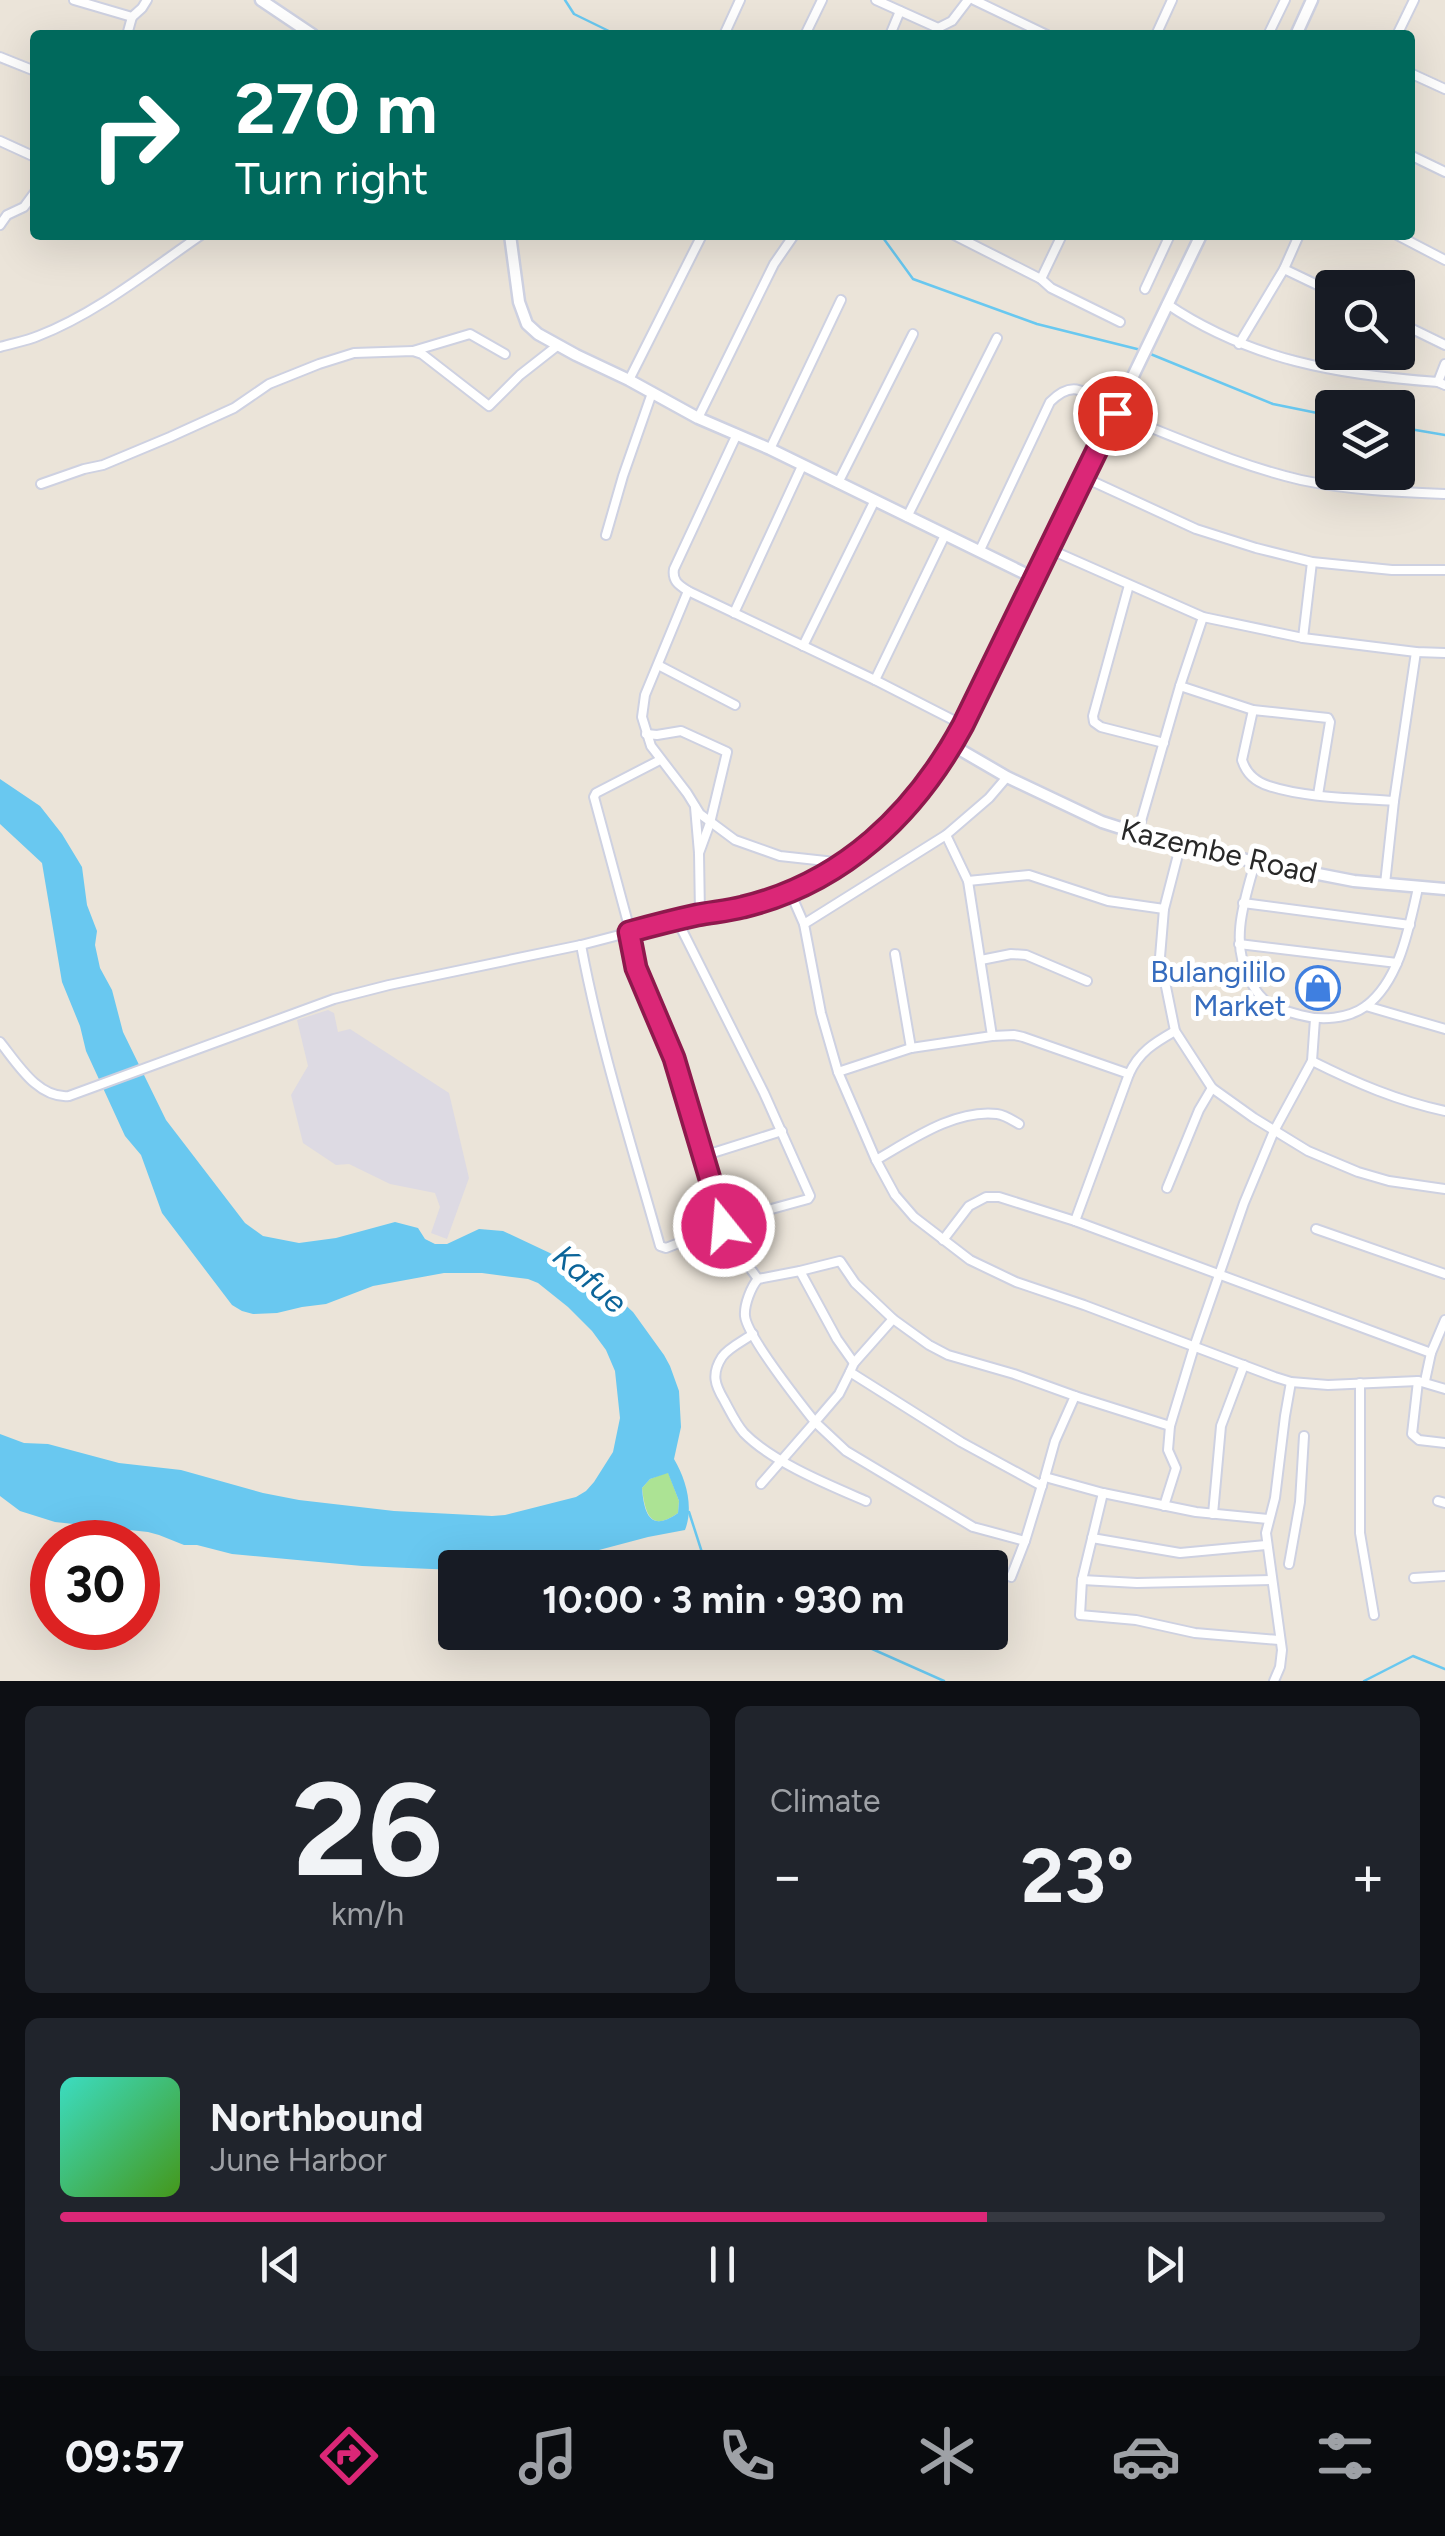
<!DOCTYPE html>
<html lang="en">
<head>
<meta charset="utf-8">
<style>
  :root { --surface:#171b24; --page:#20242c; --text:#f1f3f6; --muted:#9ea1a6; --line:#363941; --accent:#db2777 }
  body { margin:0; font-family:Figtree,sans-serif; background:var(--page); color:var(--text); height:100vh; display:flex; flex-direction:column; font-size:38px; white-space:nowrap }
  * { box-sizing:border-box; margin:0 }
  p { font-size:32px; color:var(--muted) }
  .icon { flex:none; width:55px; height:55px; fill:none; stroke:currentColor; stroke-width:2; stroke-linecap:round; stroke-linejoin:round }
  .map { position:relative; height:1681px; overflow:hidden }
  .sheet { display:flex; flex-direction:column; gap:25px; padding:25px; background:#0d0f14; flex:1 }
  .sheet>* { flex:none }
  .top-card { position:absolute; left:30px; top:30px; width:1385px; height:210px; border-radius:10px; box-shadow:0 10px 40px #0002; background:#00695c; color:#fff; overflow:hidden }
  .tools { position:absolute; left:1315px; top:270px; display:grid; gap:20px }
  .tools a { display:grid; place-items:center; width:100px; height:100px; border-radius:10px; background:var(--surface); box-shadow:0 10px 40px #0002; font-size:50px }
  .speed { position:absolute; left:30px; top:1520px; display:flex; gap:20px; font-size:50px; font-weight:700; text-align:center }
  .speed>* { display:grid; place-content:center; width:130px; height:130px; border-radius:50%; background:var(--surface); box-shadow:0 10px 40px #0002; line-height:1 }
  .speed .limit { border:15px solid #d22; background:#fff; color:#111 }
  .pin { position:absolute; display:grid; place-items:center; width:85px; height:85px; color:#fff; margin:-42px; border:5px solid #fff; border-radius:50%; box-shadow:0 2px 10px #0007 }
  .me { position:absolute; width:110px; margin:-55px; rotate:343deg; stroke-linejoin:round; filter:drop-shadow(0 0 8px #0008) }
  .turn { display:flex; align-items:center; gap:35px; height:210px; padding:0 40px; font-size:45px }
  .turn .icon { width:130px; height:130px; stroke-width:2.5 }
  .turn b { display:block; font-size:70px; line-height:85px }
  .big { font-size:75px; font-weight:700; line-height:1.1 }
  .sheet .tile { flex:1; display:flex; flex-direction:column; justify-content:center; gap:15px; min-width:0; padding:0 35px; border-radius:15px; background:var(--page) }
  .sheet .dial { align-items:center; gap:0 }
  .dial b { font-size:130px; line-height:1 }
  .song { display:flex; align-items:center; gap:30px }
  .cover { width:120px; height:120px; border-radius:15px; background:linear-gradient(135deg,hsl(170 70% 55%),hsl(100 70% 35%)) }
  .played { height:10px; border-radius:5px; background:linear-gradient(90deg,var(--accent) 70%,var(--line) 70%) }
  .keys { display:flex; justify-content:space-around; direction:ltr }
  .heat { display:flex; justify-content:space-between; align-items:center; font-size:55px; direction:ltr }
  .sheet .tiles { flex:1; display:grid; gap:25px; grid-template-columns:1fr 1fr }
  .tile:last-child { grid-column:span 2 }
  .trip { position:absolute; left:438px; top:1550px; width:570px; height:100px; border-radius:10px; background:var(--surface); box-shadow:0 10px 40px #0002; font-weight:700; line-height:100px; text-align:center }
  .dock { display:flex; height:160px; justify-content:space-around; align-items:center; background:#090b0e; color:var(--muted) }
  .dock .icon { width:70px; height:70px }
  .dock .on { color:var(--accent) }
  .dock b { font-size:45px; color:var(--text) }
  .map>svg:first-child { display:block }
  .industrial { fill:#dddae3 }
  .green { fill:#ace394 }
  .water { fill:#69c8f0; fill-rule:evenodd }
  .lines { fill:none; stroke-linecap:round; stroke-linejoin:round }
  .stream { stroke:#69c8f0; stroke-width:2.5 }
  .street-casing { stroke:#ced1e1; stroke-width:12 }
  .secondary-casing { stroke:#ced1e1; stroke-width:15 }
  .street { stroke:#fff; stroke-width:8 }
  .secondary { stroke:#fff; stroke-width:10 }
  .route-casing { stroke:#8e194d; stroke-width:25 }
  .route { stroke:#db2777; stroke-width:18 }
  .labels { text-anchor:middle; dominant-baseline:central; stroke-width:10; stroke-linejoin:round; paint-order:stroke }
  .street-label { font-size:30px; fill:#282828; stroke:#fff }
  .shop-label { font-size:30px; fill:#366cbe; stroke:#fff; text-anchor:end }
  .water-label { font-size:32px; font-style:italic; fill:#0b6499; stroke:#fff }
</style>
</head>
<body>
<div class="map">
<svg width="1445" height="1681" viewBox="0 0 1445 1681">
  <rect width="100%" height="100%" fill="#ebe4d9"/>
  <path class="industrial" d="M 328,1010 L 334,1013 L 338,1032 L 350,1029 L 449,1093 L 469,1178 L 447,1239 L 431,1233 L 440,1207 L 435,1193 L 390,1184 L 349,1164 L 336,1165 L 303,1143 L 291,1095 L 308,1066 L 297,1020 Z"/>
  <path class="green" d="M 668,1472 L 679,1501 L 678,1513 C 650,1533 645,1513 642,1488 L 650,1479 Z"/>
  <path class="water" d="M 0,779 L 40,806 L 62,834 L 82,867 L 87,905 L 97,931 L 95,945 L 100,968 L 112,990 L 123,1032 L 166,1120 L 245,1223 L 263,1236 L 299,1243 L 336,1238 L 395,1222 L 418,1228 L 425,1239 L 435,1244 L 447,1244 L 479,1229 L 503,1231 L 552,1254 L 620,1300 L 633,1312 L 664,1355 L 670,1366 L 679,1391 L 681,1427 L 674,1459 C 686,1479 694,1507 685,1530 L 648,1537 L 535,1567 L 455,1568 L 455,1570 L 362,1566 L 232,1554 L 197,1545 L 184,1545 L 159,1535 L 148,1532 L 55,1522 L 20,1511 L 0,1496 L 0,1434 L 24,1443 L 48,1444 L 119,1463 L 181,1470 L 263,1493 L 299,1500 L 394,1511 L 492,1516 L 505,1515 L 576,1497 L 586,1491 L 594,1482 L 613,1452 L 620,1418 L 615,1371 L 606,1350 L 592,1331 L 568,1307 L 538,1283 L 528,1279 L 482,1273 L 444,1273 L 373,1286 L 326,1304 L 302,1307 L 277,1313 L 253,1314 L 242,1311 L 232,1305 L 162,1213 L 141,1155 L 125,1136 L 86,1051 L 80,1026 L 62,982 L 42,863 L 0,824 ZM 668,1473 L 679,1501 L 678,1513 C 650,1533 644,1513 642,1488 L 650,1479 Z"/>
  <g class="lines">
    <g class="stream">
      <path d="M 565,0 L 574,14 L 617,35"/>
      <path d="M 881,235 L 913,279 L 1037,324 L 1141,350"/>
      <path d="M 1148,353 L 1273,404 L 1332,416"/>
      <path d="M 1398,427 L 1445,435"/>
      <path d="M 689,1512 L 707,1568"/>
      <path d="M 834,1632 L 944,1681"/>
      <path d="M 1364,1681 L 1413,1656 L 1445,1669"/>
    </g>
    <g class="street-casing">
      <g id="street">
        <path d="M 74,0 L 132,17 L 142,8 L 147,0"/>
        <path d="M 876,0 L 938,28 L 952,21 L 968,0"/>
        <path d="M 974,0 L 1047,35"/>
        <path d="M 127,35 L 132,17"/>
        <path d="M 724,35 L 740,0"/>
        <path d="M 805,35 L 822,0"/>
        <path d="M 890,35 L 900,11"/>
        <path d="M 1156,35 L 1172,0"/>
        <path d="M 1268,35 L 1285,0"/>
        <path d="M 1397,35 L 1414,0"/>
        <path d="M 0,57 L 35,71"/>
        <path d="M 1410,73 L 1445,89"/>
        <path d="M 0,141 L 35,157"/>
        <path d="M 1410,155 L 1445,172"/>
        <path d="M 0,225 L 7,215 L 24,207 L 35,192"/>
        <path d="M 954,235 L 1041,279 L 1051,288 L 1120,322"/>
        <path d="M 1397,235 L 1445,260"/>
        <path d="M 1284,269 L 1332,292"/>
        <path d="M 1041,279 L 1062,235"/>
        <path d="M 1145,289 L 1170,235"/>
        <path d="M 1167,304 C 1250,360 1339,375 1438,382 L 1445,385"/>
        <path d="M 1398,322 L 1445,345"/>
        <path d="M 1239,344 L 1284,269 L 1299,235"/>
        <path d="M 0,347 C 13,343 26,341 38,336 C 97,313 150,270 201,235"/>
        <path d="M 413,351 L 470,334 L 505,354"/>
        <path d="M 629,380 L 702,235"/>
        <path d="M 1438,382 L 1445,364"/>
        <path d="M 698,418 L 774,264 L 794,235"/>
        <path d="M 737,434 L 674,569 C 672,581 679,585 688,591 L 875,680 L 963,725"/>
        <path d="M 770,449 L 841,300"/>
        <path d="M 1083,477 L 1196,529 L 1256,548 L 1312,562 L 1392,570 L 1445,570"/>
        <path d="M 838,483 L 913,334"/>
        <path d="M 41,484 L 84,469 L 103,465 L 170,437 L 234,408 L 269,384 L 319,364 L 354,353 L 413,351 L 422,354 L 489,406 L 520,375 L 557,346"/>
        <path d="M 907,517 L 997,338"/>
        <path d="M 606,535 L 623,476 L 652,393"/>
        <path d="M 1049,549 L 1203,617 L 1303,638 L 1416,652 L 1445,653"/>
        <path d="M 980,550 L 1050,402 C 1077,375 1089,397 1114,412 C 1125,418 1138,422 1149,427 C 1199,447 1249,468 1301,480 C 1348,490 1397,492 1445,494"/>
        <path d="M 1129,585 L 1093,716 L 1094,722 L 1101,727 L 1164,743"/>
        <path d="M 688,591 L 645,695 L 642,717 L 651,746 L 687,793 L 700,814 L 735,840 L 780,856 L 844,863"/>
        <path d="M 734,613 L 802,466"/>
        <path d="M 1303,638 L 1312,562"/>
        <path d="M 803,646 L 874,502"/>
        <path d="M 658,665 L 735,705"/>
        <path d="M 875,680 L 945,535"/>
        <path d="M 1180,686 L 1253,710 L 1328,718 L 1330,722 L 1318,795"/>
        <path d="M 1253,710 L 1242,760 C 1246,773 1256,782 1269,786 C 1305,798 1356,798 1394,801 L 1416,652"/>
        <path d="M 646,734 L 657,735 L 681,731 L 727,752 L 710,823 L 699,853"/>
        <path d="M 660,760 L 596,793 L 594,797 L 628,923 L 636,969 L 674,1059 L 724,1226 L 742,1257 L 758,1279"/>
        <path d="M 1007,777 L 989,798 L 946,835 L 804,924 L 821,1013 L 838,1072 L 876,1160 L 895,1195 L 914,1217 L 970,1260 L 1016,1282 L 1084,1305 L 1275,1377 L 1291,1382 L 1328,1385 L 1418,1381 L 1445,1389"/>
        <path d="M 695,807 L 699,853 L 700,915"/>
        <path d="M 946,835 L 968,881 L 1029,875 L 1108,901 L 1164,909"/>
        <path d="M 1137,835 L 1180,686 L 1203,617"/>
        <path d="M 1180,847 L 1164,909 L 1160,957 L 1175,1031 L 1212,1088 L 1254,1118 L 1308,1151 L 1358,1172 L 1389,1181 L 1445,1189"/>
        <path d="M 1255,863 C 1244,901 1229,945 1251,982 C 1256,991 1261,999 1271,1005 C 1279,1010 1290,1012 1300,1015 C 1321,1021 1348,1019 1366,1006 C 1400,980 1409,927 1418,888"/>
        <path d="M 1385,884 L 1394,801"/>
        <path d="M 790,892 L 804,924"/>
        <path d="M 1243,903 L 1410,925"/>
        <path d="M 1239,944 L 1397,963"/>
        <path d="M 581,945 C 600,1047 632,1146 660,1246 L 666,1248 L 753,1214 L 808,1199 L 810,1196 L 764,1093 L 677,920"/>
        <path d="M 895,954 L 911,1048"/>
        <path d="M 981,960 L 1011,954 L 1026,955 L 1087,981"/>
        <path d="M 1366,1006 L 1445,1029"/>
        <path d="M 992,1036 L 1014,1035 L 1023,1037 L 1129,1074 C 1139,1052 1154,1043 1175,1031"/>
        <path d="M 0,1042 C 17,1063 38,1099 69,1096 L 334,999 L 389,985 L 581,945 L 677,920 L 744,907 L 790,892 L 815,882 L 844,863 L 872,840 L 917,796 L 952,745"/>
        <path d="M 1312,1061 C 1356,1083 1398,1101 1445,1111"/>
        <path d="M 838,1072 L 911,1048 L 992,1036 L 968,881"/>
        <path d="M 703,1156 L 782,1131"/>
        <path d="M 876,1160 C 911,1140 955,1109 997,1114 C 1005,1115 1012,1120 1019,1124"/>
        <path d="M 1167,1188 L 1199,1110 L 1212,1088"/>
        <path d="M 1075,1221 L 1129,1074"/>
        <path d="M 1316,1229 L 1445,1274"/>
        <path d="M 943,1240 L 969,1206 L 986,1197 L 999,1197 L 1075,1221 L 1431,1353"/>
        <path d="M 893,1319 L 854,1363 L 850,1372 L 961,1442 L 1042,1486"/>
        <path d="M 753,1334 C 743,1341 728,1348 722,1357 C 711,1374 715,1385 724,1400 C 730,1411 736,1424 744,1433 C 772,1462 829,1485 866,1501"/>
        <path d="M 854,1363 L 837,1339 L 800,1271 L 840,1261 L 855,1283 L 893,1319 L 929,1345 L 948,1355 L 1014,1374 L 1075,1396 L 1170,1426 L 1194,1347 L 1244,1203 L 1274,1131 L 1312,1061 L 1315,1019"/>
        <path d="M 850,1372 L 839,1394 L 815,1422 L 846,1451 L 973,1527 L 1025,1541"/>
        <path d="M 1418,1381 L 1412,1434 L 1419,1440 L 1445,1443"/>
        <path d="M 1425,1381 L 1431,1353 L 1445,1320"/>
        <path d="M 1360,1383 L 1360,1533 L 1374,1615"/>
        <path d="M 1075,1396 L 1055,1441 L 1045,1477 L 1103,1493 L 1196,1512 L 1268,1519"/>
        <path d="M 761,1484 L 815,1422 C 800,1403 747,1336 745,1316 C 744,1305 751,1287 758,1279 L 800,1271"/>
        <path d="M 1103,1493 L 1082,1580 L 1080,1615 L 1136,1620 L 1195,1633 L 1279,1640"/>
        <path d="M 1438,1501 L 1445,1503"/>
        <path d="M 1164,1506 L 1176,1468 L 1168,1450 L 1170,1426"/>
        <path d="M 1213,1514 L 1221,1426 L 1244,1365"/>
        <path d="M 1092,1538 L 1180,1553 L 1266,1545"/>
        <path d="M 1289,1564 L 1300,1502 L 1304,1436"/>
        <path d="M 1011,1577 L 1025,1541 L 1043,1482"/>
        <path d="M 1414,1578 L 1445,1576"/>
        <path d="M 1082,1580 L 1137,1583 L 1272,1580"/>
        <path d="M 1274,1681 L 1280,1667 L 1282,1650 L 1266,1533 L 1275,1498 L 1285,1416 L 1291,1382"/>
      </g>
    </g>
    <g class="secondary-casing">
      <g id="secondary">
        <path d="M 261,0 L 313,35"/>
        <path d="M 1296,35 L 1312,0"/>
        <path d="M 510,235 L 519,302 L 527,324 L 538,334 L 576,355 L 629,380 L 698,418 L 770,449 L 1034,578"/>
        <path d="M 1201,235 L 1002,648 L 952,745 L 1007,777 L 1102,822 L 1180,847 L 1354,881 L 1445,889"/>
      </g>
    </g>
    <use href="#street" class="street"/>
    <use href="#secondary" class="secondary"/>
  </g>
  <g class="lines">
    <g class="route-casing">
      <path id="route" d="M 724,1226 L 674,1058 L 636,968 L 629,932 C 651,926 674,920 697,915 C 712,912 728,911 743,907 C 843,883 915,814 963,725 L 1115,413"/>
    </g>
    <use href="#route" class="route"/>
  </g>
  <defs>
    <g id="shop-ring" transform="scale(2.25)"><circle r="9.5" fill="#fff" stroke="#3f7fe0" stroke-width="1.5"/><path d="M-5-2.5h2.3a2.7 3.5 0 0 1 5.4 0H5L5.5 6h-11ZM-1.5-2.5h3a1.5 2.3 0 0 0-3 0Z" fill="#3f7fe0"/></g>
  </defs>
  <g fill-rule="evenodd">
    <use href="#shop-ring" x="1318" y="988"/>
  </g>
  <g class="labels">
    <g class="street-label">
      <text transform="translate(1219 851) rotate(13)">Kazembe Road</text>
    </g>
    <g class="shop-label">
      <text x="1286" y="971">Bulangililo<tspan x="1286" dy="34">Market</tspan></text>
    </g>
    <g class="water-label">
      <text transform="translate(590 1279) rotate(41)">Kafue</text>
    </g>
  </g>
</svg>
<div class="tools">
<a><svg class="icon" aria-label="search" viewBox="0 0 24 24"><circle cx="10" cy="10" r="6"/><path d="M15 15l6 6"/></svg></a>
<a><svg class="icon" aria-label="layers" viewBox="0 0 24 24"><path d="M12 4l9 5-9 5-9-5zM3 14l9 5 9-5"/></svg></a>
</div>
<div class="speed"><div class="limit">30</div></div>
<div class="pin" style="left:1115px;top:413px;background:#d93025"><svg class="icon" aria-label="arrive" viewBox="0 0 24 24"><path d="M6 21V4h12l-3 4 3 4H6"/></svg></div>
<svg class="me" style="left:724px;top:1226px" viewBox="-20 -20 40 40"><circle r="17" fill="#db2777" stroke="#fff" stroke-width="3"/><path d="M0-11L8 9 0 5-8 9z" fill="#fff"/></svg>
<div class="trip">10:00 · 3 min · 930 m</div>
<div class="top-card">
<div class="turn"><svg class="icon" aria-label="right" viewBox="0 0 24 24"><path d="M7 20v-9h11M14 6l5 5-5 5"/></svg><div><b>270 m</b>Turn right</div></div>
</div>
</div>
<section class="sheet">
<div class="tiles">
<div class="tile dial"><b>26</b><p>km/h</p></div>
<div class="tile"><p>Climate</p>
<div class="heat"><a>−</a><b class="big">23°</b><a>+</a></div>
</div>
<div class="tile">
<div class="song"><i class="cover"></i><div><b>Northbound</b><p>June Harbor</p></div></div>
<div class="played"></div>
<div class="keys"><svg class="icon" aria-label="previous" viewBox="0 0 24 24"><path d="M18 5L8 12l10 7zM5 5v14"/></svg><svg class="icon" aria-label="pause" viewBox="0 0 24 24"><path d="M8 5v14M16 5v14"/></svg><svg class="icon" aria-label="next" viewBox="0 0 24 24"><path d="M6 5l10 7-10 7zM19 5v14"/></svg></div>
</div>
</div>
</section>
<nav class="dock">
<b>09:57</b>
<svg class="icon on" aria-label="directions" viewBox="0 0 24 24"><path d="M12 3l9 9-9 9-9-9zM9 14v-3h6M13 9l2 2-2 2"/></svg>
<svg class="icon" aria-label="music" viewBox="0 0 24 24"><path d="M9 18V5l10-2v13"/><circle cx="6" cy="18" r="3"/><circle cx="16" cy="16" r="3"/></svg>
<svg class="icon" aria-label="phone" viewBox="0 0 24 24"><path d="M5 4h4l2 5-3 2q2 4 5 5l2-3 5 2v4C11 20 4 13 5 4z"/></svg>
<svg class="icon" aria-label="climate" viewBox="0 0 24 24"><path d="M12 3v18M4 7l16 10M4 17L20 7"/></svg>
<svg class="icon" aria-label="car" viewBox="0 0 24 24"><path d="M5 17H2v-5l4-1 3-4h7l3 4 3 1v5h-3M9 17h6M6 11h13"/><circle cx="7" cy="17" r="2"/><circle cx="17" cy="17" r="2"/></svg>
<svg class="icon" aria-label="filters" viewBox="0 0 24 24"><path d="M4 7h16M4 17h16"/><circle cx="9" cy="7" r="2"/><circle cx="15" cy="17" r="2"/></svg>
</nav>
</body>
</html>
